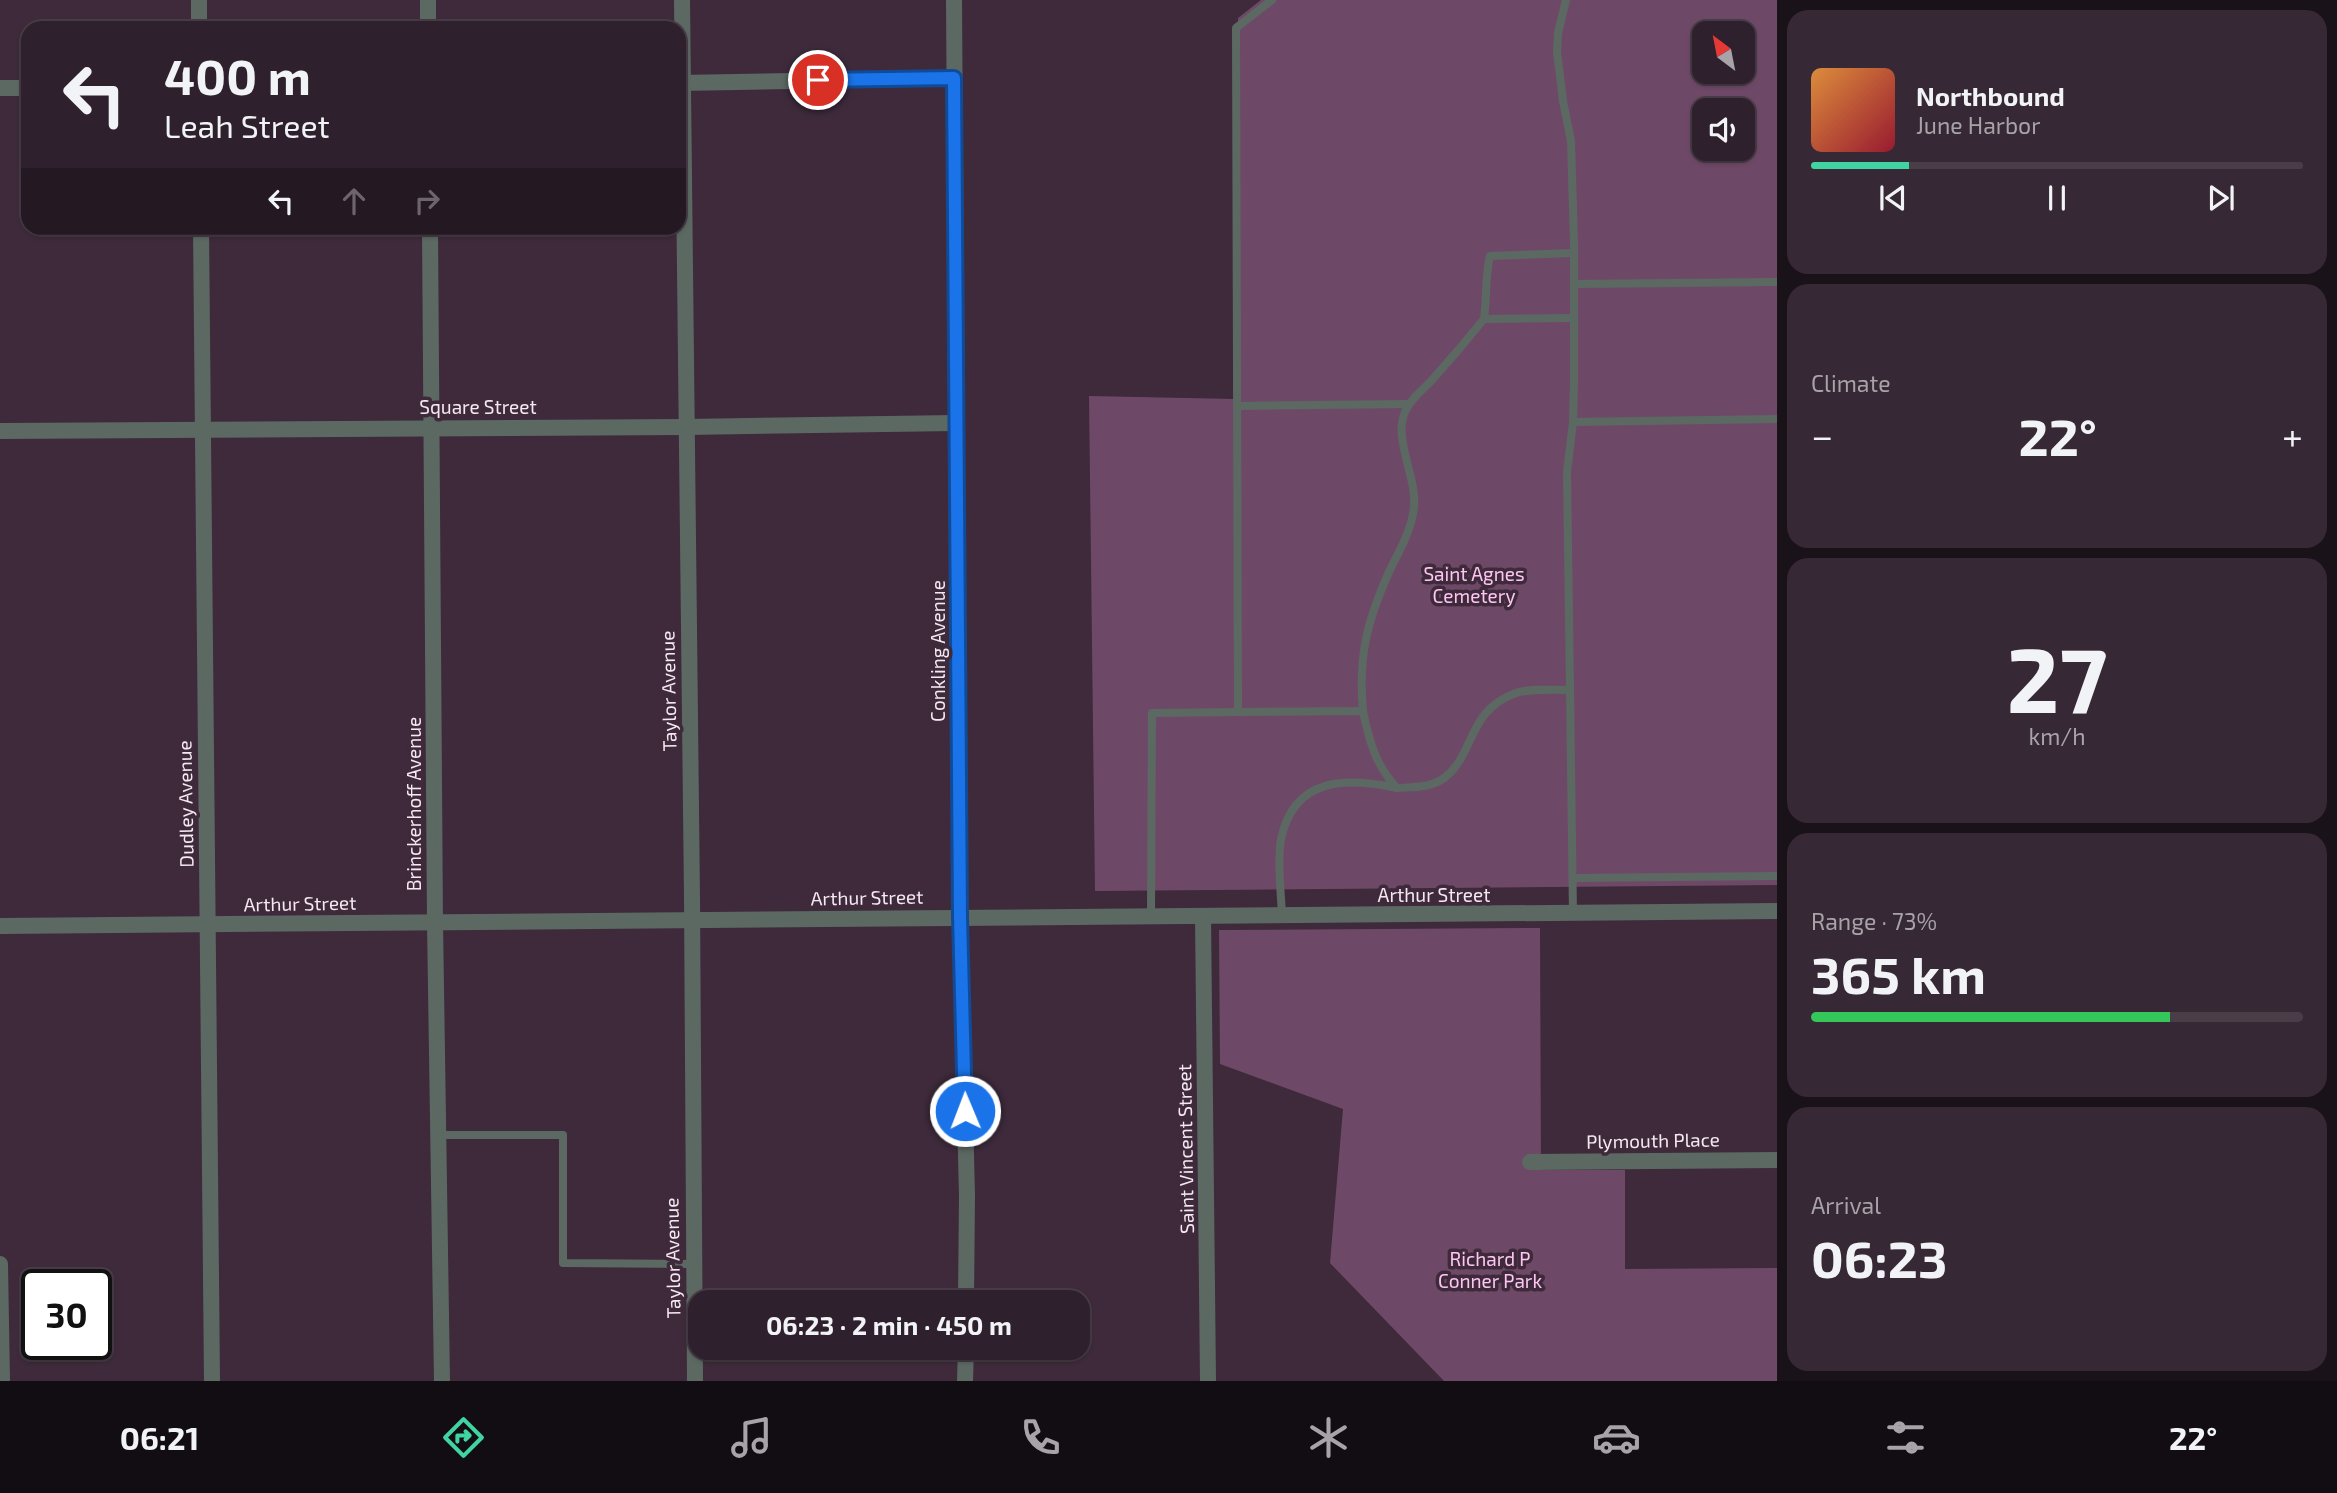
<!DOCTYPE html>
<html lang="en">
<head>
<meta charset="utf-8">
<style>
  :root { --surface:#2e202c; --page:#362834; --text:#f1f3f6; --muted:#a7a3a9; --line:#493e48; --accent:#3fd4a2 }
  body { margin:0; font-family:"Exo 2",sans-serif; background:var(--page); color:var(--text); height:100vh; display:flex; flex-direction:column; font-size:26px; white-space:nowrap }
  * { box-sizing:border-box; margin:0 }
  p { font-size:23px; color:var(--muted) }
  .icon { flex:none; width:38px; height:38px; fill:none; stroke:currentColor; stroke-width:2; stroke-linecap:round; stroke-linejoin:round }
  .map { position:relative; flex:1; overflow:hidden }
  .details { display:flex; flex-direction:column; gap:10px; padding:10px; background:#191218; width:560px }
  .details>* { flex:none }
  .hud { position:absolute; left:21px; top:21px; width:665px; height:214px; border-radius:21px; box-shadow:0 2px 5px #0004,0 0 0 2px var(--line); background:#2e202c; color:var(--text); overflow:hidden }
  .needle { width:46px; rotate:328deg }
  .buttons { position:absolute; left:1692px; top:21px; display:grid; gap:14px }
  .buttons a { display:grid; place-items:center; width:63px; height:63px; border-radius:14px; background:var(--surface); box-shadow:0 2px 5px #0004,0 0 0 2px var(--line); font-size:35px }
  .speed { position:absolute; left:21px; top:1269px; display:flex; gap:14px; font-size:35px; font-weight:700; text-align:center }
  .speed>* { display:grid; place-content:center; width:91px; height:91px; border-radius:50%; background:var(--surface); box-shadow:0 2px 5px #0004,0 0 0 2px var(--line); line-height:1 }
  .speed .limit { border:4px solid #111; border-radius:10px; background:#fff; color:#111 }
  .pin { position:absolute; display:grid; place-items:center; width:60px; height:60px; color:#fff; margin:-30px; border:4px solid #fff; border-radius:50%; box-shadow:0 2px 7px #0007 }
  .me { position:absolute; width:77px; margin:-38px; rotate:359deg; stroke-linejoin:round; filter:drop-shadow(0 0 5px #0008) }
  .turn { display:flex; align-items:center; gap:24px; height:147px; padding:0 28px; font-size:32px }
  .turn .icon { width:91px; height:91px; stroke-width:2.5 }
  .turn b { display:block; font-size:49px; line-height:60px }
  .lanes { display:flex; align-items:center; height:66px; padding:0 28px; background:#0003; justify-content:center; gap:35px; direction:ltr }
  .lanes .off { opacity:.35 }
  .big { font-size:52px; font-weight:700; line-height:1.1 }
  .details .tile { flex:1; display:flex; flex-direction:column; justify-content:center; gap:10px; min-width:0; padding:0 24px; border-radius:21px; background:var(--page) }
  .details .dial { align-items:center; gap:0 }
  .dial b { font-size:91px; line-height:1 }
  .song { display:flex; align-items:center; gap:21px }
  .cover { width:84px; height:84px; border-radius:10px; background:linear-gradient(135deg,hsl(30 70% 55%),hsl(350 70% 35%)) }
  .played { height:7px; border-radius:4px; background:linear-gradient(90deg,var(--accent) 20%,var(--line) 20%) }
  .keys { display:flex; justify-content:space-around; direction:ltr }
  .heat { display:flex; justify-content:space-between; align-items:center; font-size:38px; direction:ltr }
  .charge { height:10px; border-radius:5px; background:linear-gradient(90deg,#34c759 73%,var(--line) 0) }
  .trip { position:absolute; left:688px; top:1290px; width:402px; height:70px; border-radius:21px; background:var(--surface); box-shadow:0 2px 5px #0004,0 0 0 2px var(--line); font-weight:700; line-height:70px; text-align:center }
  .dock { display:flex; height:112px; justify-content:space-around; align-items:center; background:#120d12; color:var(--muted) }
  .dock .icon { width:49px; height:49px }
  .dock .current { color:var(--accent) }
  .dock b { font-size:32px; color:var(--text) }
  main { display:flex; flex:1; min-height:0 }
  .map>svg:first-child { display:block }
  .green { fill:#6e4967; fill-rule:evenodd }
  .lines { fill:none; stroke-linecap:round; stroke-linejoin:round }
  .lane { stroke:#5c6963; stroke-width:8 }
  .street { stroke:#5c6963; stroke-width:16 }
  .route-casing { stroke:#114b97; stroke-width:18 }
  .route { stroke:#1a73e8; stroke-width:12 }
  .labels { text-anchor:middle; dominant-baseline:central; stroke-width:7; stroke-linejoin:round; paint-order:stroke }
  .street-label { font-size:19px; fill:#f5e8f2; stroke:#3e2a3b }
  .park-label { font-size:19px; fill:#fdc6f2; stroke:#3e2a3b }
</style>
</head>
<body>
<main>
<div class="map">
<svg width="1777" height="1381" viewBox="0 0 1777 1381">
  <rect width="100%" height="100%" fill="#3e2a3b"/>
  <g class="green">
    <path d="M 1261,0 L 1777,0 L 1777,885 L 1095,891 L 1089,396 L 1234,399 L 1238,18 ZM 1704,33 L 1743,33 L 1743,72 L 1704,72 ZM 1704,110 L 1743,110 L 1743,149 L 1704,149 Z"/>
    <path d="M 1540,928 L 1541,1170 L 1625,1170 L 1625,1269 L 1777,1268 L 1777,1381 L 1444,1381 L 1330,1263 L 1343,1109 L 1220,1064 L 1219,930 Z"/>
  </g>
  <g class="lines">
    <g class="lane">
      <path d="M 1272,0 L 1236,28 L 1238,712 L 1363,711 C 1369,741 1376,766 1397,788 C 1413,787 1431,788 1444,778 C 1476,754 1466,711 1516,693 C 1532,688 1553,690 1570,690 L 1573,914"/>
      <path d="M 1566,0 L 1558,33 L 1557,52 L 1563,101 L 1571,141 L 1574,243 L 1574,383 L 1573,422 L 1567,472 L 1570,690"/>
      <path d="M 1574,284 L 1777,282"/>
      <path d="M 1484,319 C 1487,297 1485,276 1490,256 L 1574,253"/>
      <path d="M 1237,406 L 1409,404"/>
      <path d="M 1573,422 L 1777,419"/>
      <path d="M 1363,711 C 1358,657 1367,621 1389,572 C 1399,551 1412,530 1414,507 C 1417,477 1393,439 1405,412 C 1410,399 1423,390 1432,380 C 1450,360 1467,340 1484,319 L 1574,318"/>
      <path d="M 1573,878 L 1777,876"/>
      <path d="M 1282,915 C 1281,892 1277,861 1281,839 C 1294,777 1346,777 1397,788"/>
      <path d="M 1151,916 L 1152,713 L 1238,712"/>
      <path d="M 438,1135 L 563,1135 L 563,1263 L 693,1264"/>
    </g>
    <g class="street">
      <path d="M 199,0 L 199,28"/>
      <path d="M 428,0 L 428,28"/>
      <path d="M 682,0 L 692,898 L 695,1381"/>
      <path d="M 954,0 L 960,917 L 967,1195 L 966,1302"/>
      <path d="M 679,83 L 954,78"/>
      <path d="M 0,88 L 28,88"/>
      <path d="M 201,228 L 212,1381"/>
      <path d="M 430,228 L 435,922 L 442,1381"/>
      <path d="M 0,431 L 686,427 L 956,423"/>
      <path d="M 1203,916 L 1208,1381"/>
      <path d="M 0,926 L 1777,911"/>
      <path d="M 1530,1162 L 1777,1160"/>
      <path d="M 0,1264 L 2,1381"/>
      <path d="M 965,1381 L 966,1348"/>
    </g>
  </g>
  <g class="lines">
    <g class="route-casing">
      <path id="route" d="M 818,80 L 954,78 L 960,917 L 965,1111"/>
    </g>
    <use href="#route" class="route"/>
  </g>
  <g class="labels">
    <g class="street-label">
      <text x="478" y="406">Square Street</text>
      <text transform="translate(937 651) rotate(-90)">Conkling Avenue</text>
      <text transform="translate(668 691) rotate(-91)">Taylor Avenue</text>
      <text transform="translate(185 804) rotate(-91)">Dudley Avenue</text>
      <text transform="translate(413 804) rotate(-90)">Brinckerhoff Avenue</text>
      <text x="1434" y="894">Arthur Street</text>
      <text transform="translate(867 897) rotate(-1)">Arthur Street</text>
      <text transform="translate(300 903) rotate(-1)">Arthur Street</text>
      <text transform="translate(1653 1140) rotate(-1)">Plymouth Place</text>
      <text transform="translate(1185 1149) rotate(-91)">Saint Vincent Street</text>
      <text transform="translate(672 1258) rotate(-91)">Taylor Avenue</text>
    </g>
    <g class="park-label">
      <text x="1474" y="573">Saint Agnes<tspan x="1474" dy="22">Cemetery</tspan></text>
      <text x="1490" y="1258">Richard P<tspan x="1490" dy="22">Conner Park</tspan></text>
    </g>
  </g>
</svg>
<div class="buttons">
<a><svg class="needle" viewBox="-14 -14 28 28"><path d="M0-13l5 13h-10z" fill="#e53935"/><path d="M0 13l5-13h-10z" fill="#a7a3a9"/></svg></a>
<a><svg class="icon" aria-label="sound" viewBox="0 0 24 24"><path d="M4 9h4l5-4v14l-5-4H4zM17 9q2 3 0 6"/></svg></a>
</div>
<div class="speed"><div class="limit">30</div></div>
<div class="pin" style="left:818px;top:80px;background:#d93025"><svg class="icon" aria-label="arrive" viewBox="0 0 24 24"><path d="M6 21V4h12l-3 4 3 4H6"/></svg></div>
<svg class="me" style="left:965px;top:1111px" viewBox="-20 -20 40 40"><circle r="17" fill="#1a73e8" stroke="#fff" stroke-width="3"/><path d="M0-11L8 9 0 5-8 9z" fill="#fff"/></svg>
<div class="trip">06:23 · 2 min · 450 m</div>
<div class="hud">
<div class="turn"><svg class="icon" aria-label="left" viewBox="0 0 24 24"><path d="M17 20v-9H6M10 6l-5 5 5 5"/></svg><div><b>400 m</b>Leah Street</div></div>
<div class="lanes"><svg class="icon" aria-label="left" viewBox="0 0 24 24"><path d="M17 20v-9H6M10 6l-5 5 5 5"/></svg><svg class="icon off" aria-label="ahead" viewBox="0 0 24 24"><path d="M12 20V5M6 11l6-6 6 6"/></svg><svg class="icon off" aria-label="right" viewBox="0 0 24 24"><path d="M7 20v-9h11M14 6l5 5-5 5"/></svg></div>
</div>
</div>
<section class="details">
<div class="tile">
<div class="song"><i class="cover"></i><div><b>Northbound</b><p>June Harbor</p></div></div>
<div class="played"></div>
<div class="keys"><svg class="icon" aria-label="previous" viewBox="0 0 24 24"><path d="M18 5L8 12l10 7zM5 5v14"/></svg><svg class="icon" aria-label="pause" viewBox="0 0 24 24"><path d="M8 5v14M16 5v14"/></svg><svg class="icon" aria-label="next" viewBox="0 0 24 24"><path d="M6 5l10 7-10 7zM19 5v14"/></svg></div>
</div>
<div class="tile"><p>Climate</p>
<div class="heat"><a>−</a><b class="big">22°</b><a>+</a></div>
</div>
<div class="tile dial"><b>27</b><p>km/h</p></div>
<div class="tile"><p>Range · 73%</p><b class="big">365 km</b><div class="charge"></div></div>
<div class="tile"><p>Arrival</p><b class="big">06:23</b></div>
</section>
</main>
<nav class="dock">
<b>06:21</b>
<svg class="icon current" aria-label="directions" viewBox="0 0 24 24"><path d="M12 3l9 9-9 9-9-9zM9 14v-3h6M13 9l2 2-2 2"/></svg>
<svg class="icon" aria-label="music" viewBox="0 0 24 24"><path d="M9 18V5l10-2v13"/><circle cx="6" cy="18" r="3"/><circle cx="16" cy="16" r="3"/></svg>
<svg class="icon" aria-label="phone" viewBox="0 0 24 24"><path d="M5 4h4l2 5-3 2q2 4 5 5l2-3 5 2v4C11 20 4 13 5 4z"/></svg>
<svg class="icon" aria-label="climate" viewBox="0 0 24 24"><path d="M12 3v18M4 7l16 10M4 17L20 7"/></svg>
<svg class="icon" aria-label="car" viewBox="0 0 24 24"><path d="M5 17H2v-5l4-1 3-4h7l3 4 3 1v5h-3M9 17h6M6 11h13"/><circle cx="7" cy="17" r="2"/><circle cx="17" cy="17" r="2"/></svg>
<svg class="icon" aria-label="filters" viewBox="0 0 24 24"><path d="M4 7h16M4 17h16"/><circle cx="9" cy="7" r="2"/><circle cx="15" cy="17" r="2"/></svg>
<b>22°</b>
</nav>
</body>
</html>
